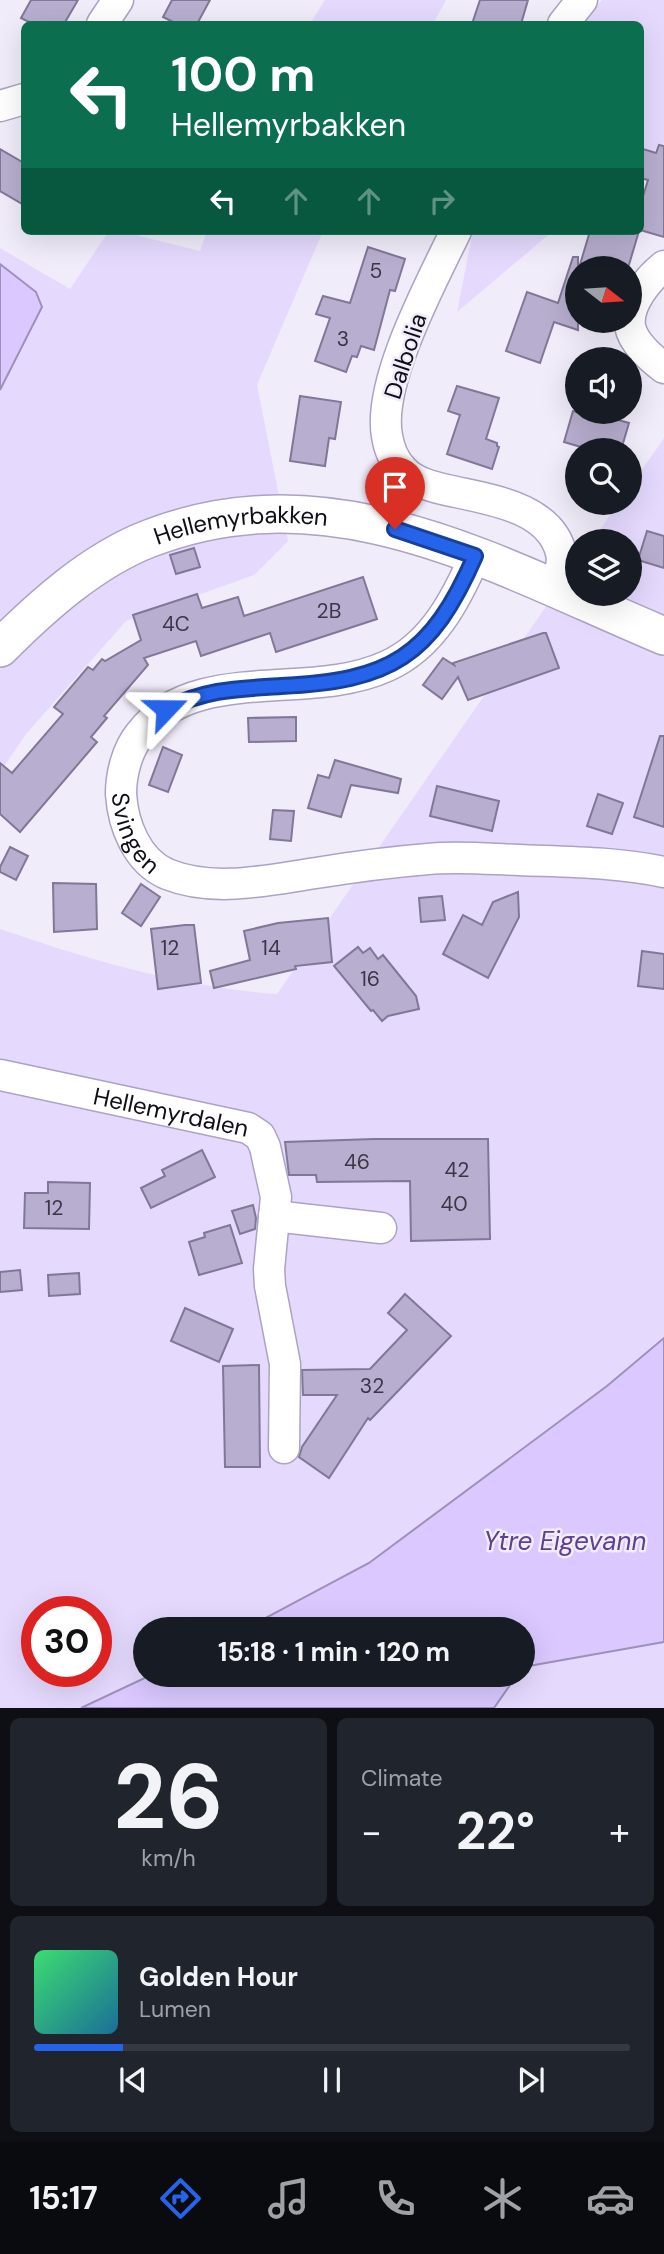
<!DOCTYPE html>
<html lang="en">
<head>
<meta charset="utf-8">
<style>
  :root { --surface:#171b24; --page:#20242c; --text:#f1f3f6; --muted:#9ea1a6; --line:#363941; --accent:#2563eb }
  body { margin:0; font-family:"DM Sans",sans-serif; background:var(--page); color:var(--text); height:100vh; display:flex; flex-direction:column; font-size:26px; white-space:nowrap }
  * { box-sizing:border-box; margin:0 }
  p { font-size:23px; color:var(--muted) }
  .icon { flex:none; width:38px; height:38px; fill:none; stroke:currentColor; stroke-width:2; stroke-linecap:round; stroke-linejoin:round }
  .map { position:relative; height:1708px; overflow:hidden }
  .sheet { display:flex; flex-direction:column; gap:10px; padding:10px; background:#0d0f14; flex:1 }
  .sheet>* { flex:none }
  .top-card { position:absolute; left:21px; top:21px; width:623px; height:214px; border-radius:10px; box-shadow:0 7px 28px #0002; background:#0b6e4f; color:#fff; overflow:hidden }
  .needle { width:46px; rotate:107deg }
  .buttons { position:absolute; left:565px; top:256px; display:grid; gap:14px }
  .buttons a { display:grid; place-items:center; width:77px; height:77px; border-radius:50%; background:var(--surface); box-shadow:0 7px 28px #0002; font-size:35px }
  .speed { position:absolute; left:21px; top:1596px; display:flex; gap:14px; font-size:35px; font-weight:700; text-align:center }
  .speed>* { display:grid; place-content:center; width:91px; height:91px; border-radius:50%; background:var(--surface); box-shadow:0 7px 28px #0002; line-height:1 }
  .speed .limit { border:10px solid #d22; background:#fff; color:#111 }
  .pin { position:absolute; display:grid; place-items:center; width:60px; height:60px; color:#fff; margin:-72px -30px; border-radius:50% 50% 50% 0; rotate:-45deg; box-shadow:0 0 7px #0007 }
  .pin .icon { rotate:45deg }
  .me { position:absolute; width:77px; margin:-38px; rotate:67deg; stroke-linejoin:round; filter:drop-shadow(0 0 5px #0008) }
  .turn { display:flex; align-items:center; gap:24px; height:147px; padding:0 35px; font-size:32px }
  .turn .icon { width:91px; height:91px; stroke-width:2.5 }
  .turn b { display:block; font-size:49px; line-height:60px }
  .lanes { display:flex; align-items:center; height:66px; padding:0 35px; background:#0003; justify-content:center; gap:35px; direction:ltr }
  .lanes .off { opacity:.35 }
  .big { font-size:52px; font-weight:700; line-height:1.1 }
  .sheet .widget { flex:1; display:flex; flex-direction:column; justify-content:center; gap:10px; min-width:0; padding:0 24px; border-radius:10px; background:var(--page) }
  .sheet .dial { align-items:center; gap:0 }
  .dial b { font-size:91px; line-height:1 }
  .song { display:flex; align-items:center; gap:21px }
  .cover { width:84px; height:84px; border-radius:10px; background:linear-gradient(135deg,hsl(140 70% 55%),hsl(200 70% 35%)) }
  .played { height:7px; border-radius:4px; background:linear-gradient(90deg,var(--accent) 15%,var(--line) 15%) }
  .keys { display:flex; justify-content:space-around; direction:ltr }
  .heat { display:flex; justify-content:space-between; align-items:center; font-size:38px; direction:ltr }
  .sheet .tiles { flex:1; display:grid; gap:10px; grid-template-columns:1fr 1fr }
  .widget:last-child { grid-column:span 2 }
  .trip { position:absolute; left:133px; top:1617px; width:402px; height:70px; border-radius:35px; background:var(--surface); box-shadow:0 7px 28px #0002; font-weight:700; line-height:70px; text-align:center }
  .dock { display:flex; height:112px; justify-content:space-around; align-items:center; background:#090b0e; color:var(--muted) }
  .dock .icon { width:49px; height:49px }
  .dock .current { color:var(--accent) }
  .dock b { font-size:32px; color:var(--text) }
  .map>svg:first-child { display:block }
  .green { fill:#e5dafe; fill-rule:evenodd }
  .water { fill:#dac8ff; stroke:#9e90ba; stroke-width:2 }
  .building { fill:#b8aecf; stroke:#817796; stroke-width:2 }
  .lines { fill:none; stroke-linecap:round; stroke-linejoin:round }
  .minor-casing { stroke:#aca2c2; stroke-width:33 }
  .tertiary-casing { stroke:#aca2c2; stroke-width:40 }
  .minor { stroke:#fff; stroke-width:30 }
  .tertiary { stroke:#fff; stroke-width:37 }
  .route-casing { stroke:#184099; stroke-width:18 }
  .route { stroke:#2563eb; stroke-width:12 }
  .labels { text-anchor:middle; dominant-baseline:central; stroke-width:5; stroke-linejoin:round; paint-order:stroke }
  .number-label { font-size:21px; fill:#3b3546 }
  .street-label { font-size:24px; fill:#110d18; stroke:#f0ecfa }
  .water-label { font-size:26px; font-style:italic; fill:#604190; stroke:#f0ecfa }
</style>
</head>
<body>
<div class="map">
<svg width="664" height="1708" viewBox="0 0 664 1708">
  <rect width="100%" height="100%" fill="#f0ecfa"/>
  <g class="green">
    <path d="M 325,0 L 446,0 L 433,24 L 310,24 Z"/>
    <path d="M 602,0 L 664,0 L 664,143 L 641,161 L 640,24 L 583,24 Z"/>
    <path d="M 109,231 L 119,231 L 200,251 L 207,231 L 323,231 L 257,385 L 288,541 L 254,575 L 126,621 L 26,734 L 0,772 L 0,390 L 42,307 L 36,292 L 0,264 L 0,248 L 70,289 Z"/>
    <path d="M 473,231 L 553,231 L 457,312 Z"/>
    <path d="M 664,438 L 664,1708 L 0,1708 L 0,929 C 90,960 182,987 277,994 L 577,562 L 578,593 L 630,593 L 630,541 L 592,541 L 619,502 L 630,502 L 630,487 ZM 37,1612 L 96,1612 L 96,1671 L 37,1671 ZM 145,1629 L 523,1629 L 523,1675 L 145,1675 Z"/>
  </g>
  <g class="water">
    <path d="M 0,264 L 36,292 L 42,307 L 0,390 Z"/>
    <path d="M 664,1338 L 664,1642 L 523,1667 L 523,1629 L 245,1629 L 369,1563 L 607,1386 Z"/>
    <path d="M 151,1675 L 517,1675 L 494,1708 L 81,1708 Z"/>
  </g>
  <g class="building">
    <path d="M 31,0 L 78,0 L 64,24 L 33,24 L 21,18 Z"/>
    <path d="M 172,0 L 210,0 L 197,24 L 177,24 L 163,17 Z"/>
    <path d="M 480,0 L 528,0 L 521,24 L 472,24 Z"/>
    <path d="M 659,145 L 664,146 L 664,237 L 640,230 L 640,206 L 648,180 L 640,178 L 640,148 L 656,153 Z"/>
    <path d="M 0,149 L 24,163 L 24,205 L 0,191 Z"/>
    <path d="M 590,231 L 639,231 L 628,268 L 579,268 Z"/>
    <path d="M 368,247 L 405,259 L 395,291 L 390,290 L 374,350 L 361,346 L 357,357 L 352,356 L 346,372 L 315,361 L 330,318 L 316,314 L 323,296 L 350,303 Z"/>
    <path d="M 573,257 L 578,257 L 578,330 L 554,322 L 540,363 L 506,351 L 527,292 L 558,303 Z"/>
    <path d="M 457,386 L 499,398 L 486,439 L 497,443 L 497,446 L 499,447 L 492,469 L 447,454 L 460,415 L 448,411 Z"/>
    <path d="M 300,396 L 341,402 L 335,439 L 329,438 L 325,466 L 290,461 Z"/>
    <path d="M 573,411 L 594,417 L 595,413 L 629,423 L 621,450 L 599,444 L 598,450 L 591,450 L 564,442 Z"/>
    <path d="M 647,531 L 664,536 L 664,568 L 638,560 Z"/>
    <path d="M 194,548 L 200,567 L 176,574 L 170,555 Z"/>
    <path d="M 363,577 L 377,619 L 276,652 L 270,633 L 201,656 L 196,641 L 144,658 L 148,665 L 104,716 L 107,718 L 91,737 L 97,742 L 20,832 L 0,814 L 0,763 L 12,773 L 63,714 L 54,707 L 88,667 L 93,670 L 102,659 L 105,661 L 141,640 L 133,615 L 197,594 L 202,608 L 238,597 L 244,616 Z"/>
    <path d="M 543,633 L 546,633 L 559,668 L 468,700 L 458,677 L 442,699 L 423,685 L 443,658 L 454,665 L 453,663 Z"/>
    <path d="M 296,717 L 296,741 L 249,742 L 248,718 Z"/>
    <path d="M 660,736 L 664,736 L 664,827 L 634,817 Z"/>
    <path d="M 163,747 L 182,755 L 168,792 L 149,785 Z"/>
    <path d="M 335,760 L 401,779 L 398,793 L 351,785 L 341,817 L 308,808 L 318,775 L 329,778 Z"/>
    <path d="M 437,786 L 499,801 L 492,831 L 430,816 Z"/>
    <path d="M 598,794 L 623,803 L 612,834 L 587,826 Z"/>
    <path d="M 273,810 L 294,811 L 291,841 L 270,839 Z"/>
    <path d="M 10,847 L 28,856 L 16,880 L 0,872 L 0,867 Z"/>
    <path d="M 53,883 L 96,884 L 97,929 L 54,932 Z"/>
    <path d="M 141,884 L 160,897 L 141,926 L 122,913 Z"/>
    <path d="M 518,892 L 519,917 L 488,978 L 443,954 L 463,915 L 482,925 L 493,902 Z"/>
    <path d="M 442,896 L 445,920 L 421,922 L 419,898 Z"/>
    <path d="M 328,918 L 332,962 L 295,966 L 296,969 L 214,988 L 210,971 L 250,960 L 244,931 L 278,923 Z"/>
    <path d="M 185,925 L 194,925 L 201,983 L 158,989 L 151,929 Z"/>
    <path d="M 358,947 L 363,953 L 370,948 L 378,959 L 383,955 L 416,996 L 419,1009 L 388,1016 L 382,1021 L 373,1010 L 371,1011 L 334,966 Z"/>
    <path d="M 642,951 L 664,954 L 664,989 L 638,986 Z"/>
    <path d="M 374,1139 L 488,1139 L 490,1239 L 411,1241 L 410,1181 L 317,1182 L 316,1175 L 289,1175 L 285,1142 Z"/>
    <path d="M 202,1150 L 215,1177 L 151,1208 L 141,1188 L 165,1176 L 162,1170 Z"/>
    <path d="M 48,1182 L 90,1183 L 89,1229 L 24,1228 L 25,1193 L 48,1193 Z"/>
    <path d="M 253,1205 L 256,1218 L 255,1229 L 240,1234 L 232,1211 Z"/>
    <path d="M 230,1225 L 242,1263 L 199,1275 L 189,1242 L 205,1237 L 204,1233 Z"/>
    <path d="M 20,1270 L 22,1290 L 0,1292 L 0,1272 Z"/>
    <path d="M 79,1273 L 80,1294 L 49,1296 L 48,1275 Z"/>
    <path d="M 405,1294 L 451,1336 L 370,1420 L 368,1418 L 329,1478 L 299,1457 L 302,1447 L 337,1395 L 303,1395 L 302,1370 L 370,1369 L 407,1330 L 388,1313 Z"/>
    <path d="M 185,1308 L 233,1329 L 219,1362 L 171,1341 Z"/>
    <path d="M 259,1365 L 260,1467 L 225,1467 L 223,1366 Z"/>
  </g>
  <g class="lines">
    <g class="minor-casing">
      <g id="minor">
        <path d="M 102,24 L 118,0"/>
        <path d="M 563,24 L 582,0"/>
        <path d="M 0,106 L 24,99"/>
        <path d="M 456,231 C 432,281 377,382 387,436 C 389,448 394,461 403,470 C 415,484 438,488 456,492 C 493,500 551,509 561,553 C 564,564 558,578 555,589"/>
        <path d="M 664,266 C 648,279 627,304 630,326 C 633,343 651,358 664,368"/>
        <path id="s1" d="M 475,556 C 456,600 432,646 387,666 C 310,702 195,662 140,734 C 127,750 121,774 121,794 C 123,825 137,861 167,874 C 214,893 268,880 316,873 C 353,867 391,862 428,859 C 458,856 489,859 519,860 C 568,862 616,862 664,872"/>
        <path id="s2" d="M 0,1075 L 248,1128 L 260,1136 L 265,1147 L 276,1197 L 269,1269 L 270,1286 L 285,1364 L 284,1448"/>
        <path d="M 274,1216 L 381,1228"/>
      </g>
    </g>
    <g class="tertiary-casing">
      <g id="tertiary">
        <path id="s3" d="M 0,648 C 42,606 92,561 148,539 C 332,467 499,567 664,636"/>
      </g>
    </g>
    <use href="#minor" class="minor"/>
    <use href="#tertiary" class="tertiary"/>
  </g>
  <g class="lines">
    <g class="route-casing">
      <path id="route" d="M 166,709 C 208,689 236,689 281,686 C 390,681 431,657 475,556 L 395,529"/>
    </g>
    <use href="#route" class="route"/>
  </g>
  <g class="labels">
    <g class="number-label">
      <text x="376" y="271">5</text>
      <text x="343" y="339">3</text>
      <text x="329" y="611">2B</text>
      <text x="176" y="624">4C</text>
      <text x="170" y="948">12</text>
      <text x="271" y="948">14</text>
      <text x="370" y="979">16</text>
      <text x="357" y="1162">46</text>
      <text x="457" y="1170">42</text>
      <text x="454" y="1204">40</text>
      <text x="54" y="1208">12</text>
      <text x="372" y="1386">32</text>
    </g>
    <g class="street-label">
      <text transform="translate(405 356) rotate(-72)">Dalbolia</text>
      <text stroke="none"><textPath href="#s3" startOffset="280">Hellemyrbakken</textPath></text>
      <text stroke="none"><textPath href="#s1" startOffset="513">Svingen</textPath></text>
      <text stroke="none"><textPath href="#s2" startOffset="175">Hellemyrdalen</textPath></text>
    </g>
    <g class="water-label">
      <text x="565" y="1541">Ytre Eigevann</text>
    </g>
  </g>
</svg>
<div class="buttons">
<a><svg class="needle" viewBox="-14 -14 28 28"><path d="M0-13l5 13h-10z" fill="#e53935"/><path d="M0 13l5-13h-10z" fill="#9ea1a6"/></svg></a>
<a><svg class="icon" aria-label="sound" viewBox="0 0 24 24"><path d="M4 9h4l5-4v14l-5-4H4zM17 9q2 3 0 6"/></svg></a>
<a><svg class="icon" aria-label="search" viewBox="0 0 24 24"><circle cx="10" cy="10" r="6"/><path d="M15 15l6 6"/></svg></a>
<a><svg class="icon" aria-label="layers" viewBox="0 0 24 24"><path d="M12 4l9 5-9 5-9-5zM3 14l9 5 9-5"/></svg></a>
</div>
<div class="speed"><div class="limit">30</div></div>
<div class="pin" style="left:395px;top:529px;background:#d93025"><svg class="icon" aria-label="arrive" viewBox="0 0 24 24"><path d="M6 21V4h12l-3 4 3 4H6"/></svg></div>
<svg class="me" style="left:166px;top:709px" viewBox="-20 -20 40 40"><path d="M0-17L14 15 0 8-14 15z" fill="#2563eb" stroke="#fff" stroke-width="4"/></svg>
<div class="trip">15:18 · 1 min · 120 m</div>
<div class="top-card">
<div class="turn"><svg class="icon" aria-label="left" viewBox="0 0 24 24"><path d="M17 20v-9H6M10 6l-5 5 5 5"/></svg><div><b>100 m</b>Hellemyrbakken</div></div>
<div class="lanes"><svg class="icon" aria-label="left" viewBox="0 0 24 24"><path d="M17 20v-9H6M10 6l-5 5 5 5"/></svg><svg class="icon off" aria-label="ahead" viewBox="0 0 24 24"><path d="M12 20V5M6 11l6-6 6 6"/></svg><svg class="icon off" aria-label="ahead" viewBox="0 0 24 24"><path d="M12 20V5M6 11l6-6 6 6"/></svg><svg class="icon off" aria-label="right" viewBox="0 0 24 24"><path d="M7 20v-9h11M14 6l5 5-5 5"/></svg></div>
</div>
</div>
<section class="sheet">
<div class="tiles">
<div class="widget dial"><b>26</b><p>km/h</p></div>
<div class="widget"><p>Climate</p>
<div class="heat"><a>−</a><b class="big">22°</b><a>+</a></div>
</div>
<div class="widget">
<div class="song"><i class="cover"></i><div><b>Golden Hour</b><p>Lumen</p></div></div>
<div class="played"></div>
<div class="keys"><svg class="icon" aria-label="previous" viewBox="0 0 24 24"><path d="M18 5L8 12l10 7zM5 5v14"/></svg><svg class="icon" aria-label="pause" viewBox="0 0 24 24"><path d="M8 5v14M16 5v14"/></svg><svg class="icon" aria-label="next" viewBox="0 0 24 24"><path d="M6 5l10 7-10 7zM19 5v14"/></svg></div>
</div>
</div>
</section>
<nav class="dock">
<b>15:17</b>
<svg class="icon current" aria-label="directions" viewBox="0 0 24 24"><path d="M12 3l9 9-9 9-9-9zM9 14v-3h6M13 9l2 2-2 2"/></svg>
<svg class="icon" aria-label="music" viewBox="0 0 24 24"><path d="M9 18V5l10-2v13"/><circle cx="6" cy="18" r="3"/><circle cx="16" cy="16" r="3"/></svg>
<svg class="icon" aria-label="phone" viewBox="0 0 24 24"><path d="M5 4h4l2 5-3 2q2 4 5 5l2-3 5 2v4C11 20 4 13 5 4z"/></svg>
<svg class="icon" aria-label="climate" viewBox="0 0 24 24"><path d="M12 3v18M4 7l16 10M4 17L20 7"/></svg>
<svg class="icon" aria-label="car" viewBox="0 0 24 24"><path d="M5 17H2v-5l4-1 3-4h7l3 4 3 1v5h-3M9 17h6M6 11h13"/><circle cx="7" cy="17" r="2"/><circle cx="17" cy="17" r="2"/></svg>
</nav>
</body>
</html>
